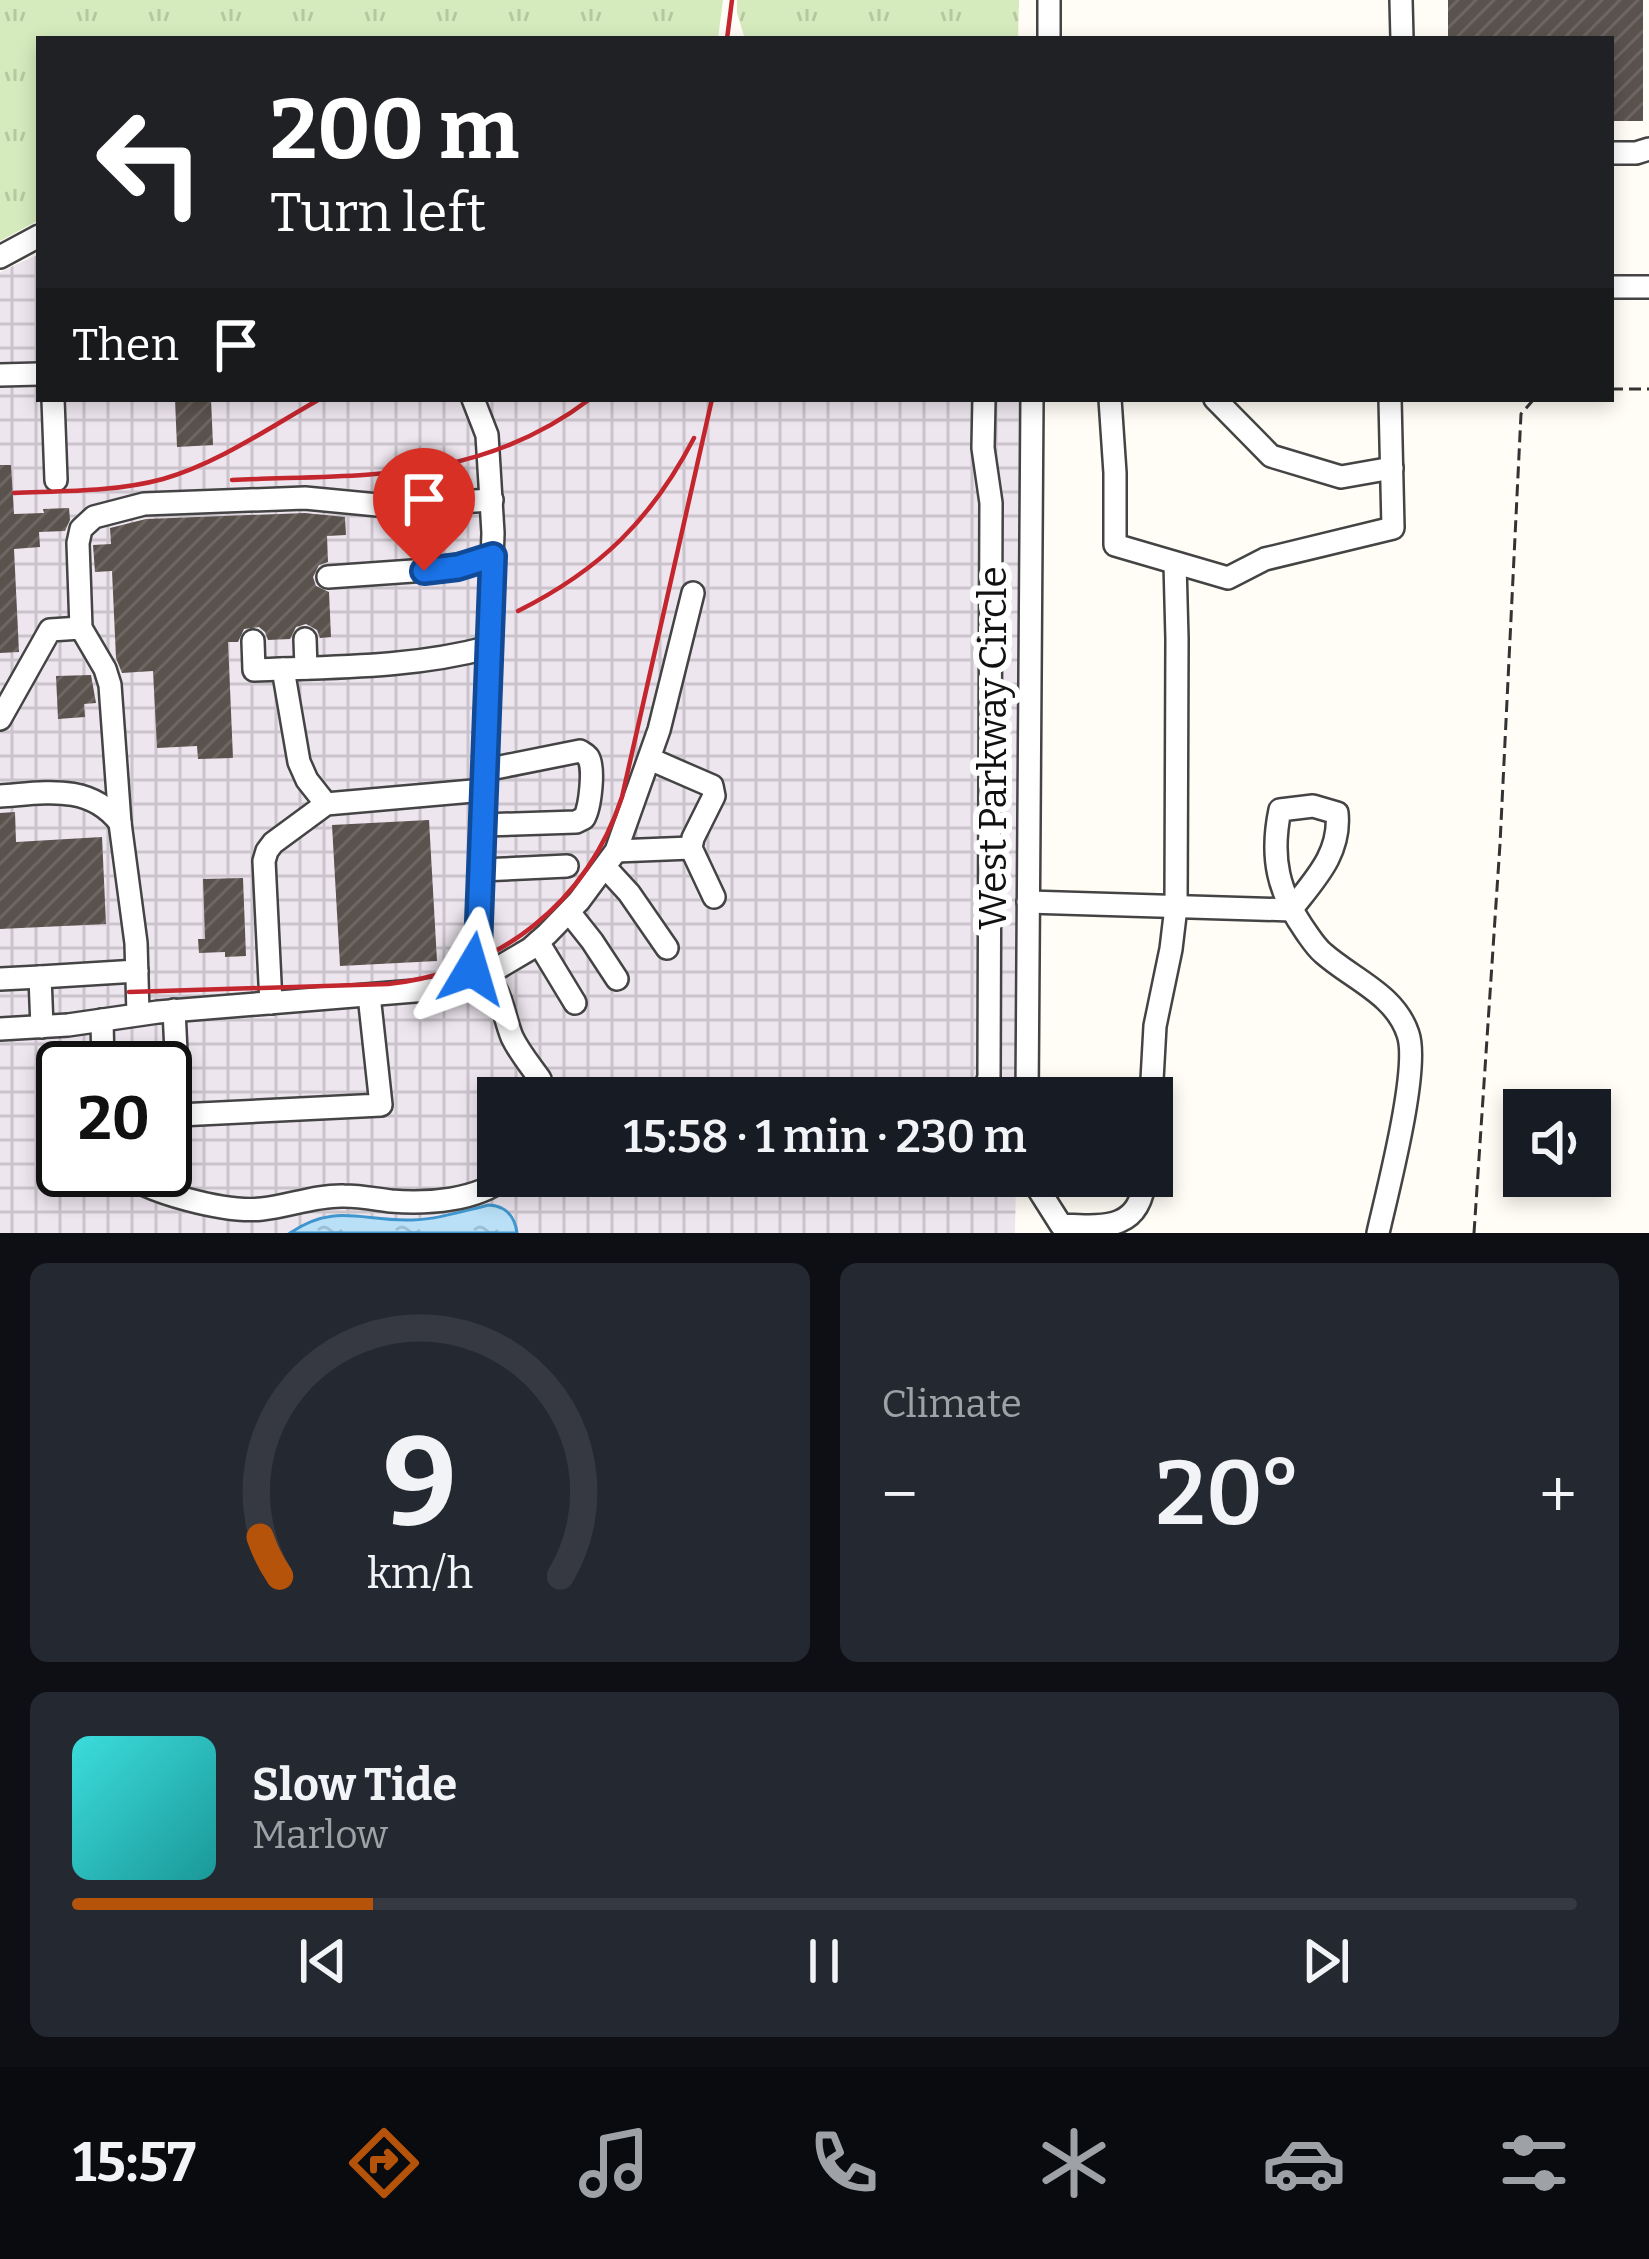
<!DOCTYPE html>
<html lang="en">
<head>
<meta charset="utf-8">
<style>
  :root { --surface:#171b24; --page:#242831; --text:#f1f3f6; --muted:#9ea1a6; --line:#363941; --accent:#b45309 }
  body { margin:0; font-family:Bitter,serif; background:var(--page); color:var(--text); height:100vh; display:flex; flex-direction:column; font-size:45px; white-space:nowrap }
  * { box-sizing:border-box; margin:0 }
  p { font-size:39px; color:var(--muted) }
  .icon { flex:none; width:66px; height:66px; fill:none; stroke:currentColor; stroke-width:2; stroke-linecap:round; stroke-linejoin:round }
  .map { position:relative; height:1233px; overflow:hidden }
  .panel { display:flex; flex-direction:column; gap:30px; padding:30px; background:#0d0f14; flex:1 }
  .panel>* { flex:none }
  .hud { position:absolute; left:36px; top:36px; width:1578px; height:366px; border-radius:0px; box-shadow:0 6px 18px #0003; background:#202124; color:#fff; overflow:hidden }
  .tools { position:absolute; left:1503px; top:1089px; display:grid; gap:24px }
  .tools a { display:grid; place-items:center; width:108px; height:108px; border-radius:0px; background:var(--surface); box-shadow:0 6px 18px #0003; font-size:60px }
  .speed { position:absolute; left:36px; top:1041px; display:flex; gap:24px; font-size:60px; font-weight:700; text-align:center }
  .speed>* { display:grid; place-content:center; width:156px; height:156px; border-radius:50%; background:var(--surface); box-shadow:0 6px 18px #0003; line-height:1 }
  .speed .limit { border:6px solid #111; border-radius:18px; background:#fff; color:#111 }
  .pin { position:absolute; display:grid; place-items:center; width:102px; height:102px; color:#fff; margin:-123px -51px; border-radius:50% 50% 50% 0; rotate:-45deg; box-shadow:0 0 12px #0007 }
  .pin .icon { rotate:45deg }
  .me { position:absolute; width:132px; margin:-66px; rotate:7deg; stroke-linejoin:round; filter:drop-shadow(0 0 9px #0008) }
  .turn { display:flex; align-items:center; gap:42px; height:252px; padding:0 36px; font-size:54px }
  .turn .icon { width:156px; height:156px; stroke-width:2.5 }
  .turn b { display:block; font-size:84px; line-height:102px }
  .then { display:flex; align-items:center; height:114px; padding:0 36px; background:#0003; gap:24px; font-size:45px }
  .big { font-size:90px; font-weight:600; line-height:1.1 }
  .panel .card { flex:1; display:flex; flex-direction:column; justify-content:center; gap:18px; min-width:0; padding:0 42px; border-radius:18px; background:var(--page) }
  .panel .dial { align-items:center; gap:0 }
  .dial svg { height:312px; overflow:visible; fill:none; stroke:var(--line); stroke-width:7; stroke-linecap:round; text-anchor:middle }
  .dial text { fill:var(--text); stroke:none }
  .song { display:flex; align-items:center; gap:36px }
  .cover { width:144px; height:144px; border-radius:18px; background:linear-gradient(135deg,hsl(180 70% 55%),hsl(180 70% 35%)) }
  .played { height:12px; border-radius:6px; background:linear-gradient(90deg,var(--accent) 20%,var(--line) 20%) }
  .keys { display:flex; justify-content:space-around; direction:ltr }
  .heat { display:flex; justify-content:space-between; align-items:center; font-size:66px; direction:ltr }
  .panel .tiles { flex:1; display:grid; gap:30px; grid-template-columns:1fr 1fr }
  .card:last-child { grid-column:span 2 }
  .trip { position:absolute; left:477px; top:1077px; width:696px; height:120px; border-radius:0px; background:var(--surface); box-shadow:0 6px 18px #0003; font-weight:600; line-height:120px; text-align:center }
  .menu { display:flex; height:192px; justify-content:space-around; align-items:center; background:#090b0e; color:var(--muted) }
  .menu .icon { width:84px; height:84px }
  .menu .active { color:var(--accent) }
  .menu b { font-size:54px; color:var(--text) }
  .map>svg:first-child { display:block }
  .industrial { fill:url(#industrial-grid); fill-rule:evenodd }
  .grass { fill:url(#grass-tufts) }
  .water { fill:url(#water-ripples); stroke:#3f96cf; stroke-width:3 }
  .building { fill:url(#building-hatch) }
  .lines { fill:none; stroke-linecap:round; stroke-linejoin:round }
  .minor-casing { stroke:#444; stroke-width:26 }
  .path { stroke:#333; stroke-width:3; stroke-dasharray:12 6; stroke-linecap:butt }
  .minor { stroke:#fff; stroke-width:21 }
  .rail { stroke:#c4262e; stroke-width:4.5 }
  .route-casing { stroke:#114b97; stroke-width:30 }
  .route { stroke:#1a73e8; stroke-width:21 }
  .labels { text-anchor:middle; dominant-baseline:central; stroke-width:12; stroke-linejoin:round; paint-order:stroke }
  .street-label { font-size:39px; fill:#111; stroke:#fff }
</style>
</head>
<body>
<div class="map">
<svg width="1649" height="1233" viewBox="0 0 1649 1233">
  <defs>
    <pattern id="industrial-grid" width="8" height="8" patternUnits="userSpaceOnUse" patternTransform="scale(3)"><rect width="8" height="8" fill="#eee6ef"/><path d="M0 4h8M4 0v8" fill="none" stroke="#cbc4cc"/></pattern>
    <pattern id="grass-tufts" width="24" height="20" patternUnits="userSpaceOnUse" patternTransform="scale(3)"><rect width="24" height="20" fill="#d5ebbd"/><path d="M3 7l-1-3M5 7V3M7 7l1-3M15 17l-1-3M17 17v-4M19 17l1-3" fill="none" stroke="#b6c8a1"/></pattern>
    <pattern id="water-ripples" width="26" height="14" patternUnits="userSpaceOnUse" patternTransform="scale(3)"><rect width="26" height="14" fill="#b9e0f7"/><path d="M2 4q2-2 4 0t4 0M15 11q2-2 4 0t4 0" fill="none" stroke="#9ebfd3"/></pattern>
    <pattern id="building-hatch" width="6" height="6" patternUnits="userSpaceOnUse" patternTransform="scale(3)"><rect width="6" height="6" fill="#5a524d"/><path d="M-1 1l2-2M0 6l6-6M5 7l2-2" fill="none" stroke="#6d6662"/></pattern>
  </defs>
  <rect width="100%" height="100%" fill="#fffdf5"/>
  <path class="industrial" d="M 39,254 L 39,399 L 1022,399 L 1016,1098 L 498,1098 L 498,1176 L 1016,1176 L 1015,1233 L 0,1233 L 0,272 ZM 63,1068 L 165,1068 L 165,1170 L 63,1170 Z"/>
  <g class="grass">
    <path d="M 0,0 L 723,0 L 718,39 L 39,39 L 39,220 L 0,241 Z"/>
    <path d="M 737,0 L 1019,0 L 1018,39 L 745,39 L 737,13 Z"/>
  </g>
  <path class="water" d="M 489,1205 C 506,1206 515,1217 517,1233 L 290,1233 C 335,1202 363,1222 412,1220 C 439,1219 463,1211 489,1205 Z"/>
  <g class="building">
    <path d="M 1448,0 L 1643,0 L 1643,121 L 1611,121 L 1611,39 L 1448,39 Z"/>
    <path d="M 175,399 L 211,399 L 213,445 L 177,447 Z"/>
    <path d="M 0,465 L 11,465 L 14,514 L 44,513 L 43,509 L 69,508 L 70,520 L 65,531 L 39,532 L 40,547 L 14,549 L 19,652 L 0,653 Z"/>
    <path d="M 305,513 L 345,517 L 346,535 L 327,536 L 328,562 L 319,565 L 313,577 L 316,586 L 329,592 L 331,637 L 320,638 L 317,630 L 306,624 L 296,627 L 290,639 L 268,640 L 265,632 L 259,627 L 244,629 L 238,642 L 228,642 L 233,758 L 198,759 L 197,746 L 157,748 L 153,671 L 122,673 L 116,658 L 112,571 L 95,572 L 93,545 L 111,544 L 110,528 L 146,519 Z"/>
    <path d="M 91,675 L 96,703 L 84,704 L 85,717 L 58,719 L 56,676 Z"/>
    <path d="M 15,812 L 16,842 L 102,837 L 106,924 L 0,929 L 0,813 Z"/>
    <path d="M 429,820 L 437,961 L 340,966 L 332,825 Z"/>
    <path d="M 243,878 L 246,956 L 225,957 L 225,952 L 199,953 L 198,939 L 205,939 L 203,879 Z"/>
    <path d="M 145,1049 L 146,1068 L 120,1068 L 119,1051 Z"/>
  </g>
  <g class="lines">
    <g class="minor-casing">
      <g id="minor">
        <path d="M 1049,0 L 1049,39"/>
        <path d="M 1401,0 L 1402,39"/>
        <path d="M 1611,153 L 1636,153 L 1649,149"/>
        <path d="M 0,257 L 39,236"/>
        <path d="M 1611,287 L 1649,287"/>
        <path d="M 0,375 L 39,374"/>
        <path d="M 53,399 L 56,480"/>
        <path d="M 1110,399 L 1115,473 L 1115,545 L 1228,578 L 1265,559 L 1393,528 L 1390,399"/>
        <path d="M 1215,399 L 1271,456 L 1341,477 L 1392,468"/>
        <path d="M 328,577 L 441,569 L 493,557"/>
        <path d="M 305,639 L 306,668"/>
        <path d="M 253,641 L 254,670 C 333,667 413,668 490,647"/>
        <path d="M 283,669 L 299,762 L 307,780 L 326,804"/>
        <path d="M 0,719 L 50,630 L 81,628"/>
        <path d="M 650,759 L 712,786 L 714,796 L 693,838 L 691,848 L 714,897"/>
        <path d="M 0,796 C 44,793 90,783 120,823"/>
        <path d="M 483,825 L 576,822 L 584,818 C 590,808 595,768 588,757 C 586,754 583,753 580,751 L 485,770"/>
        <path d="M 616,851 L 691,848"/>
        <path d="M 606,868 L 629,893 L 667,948"/>
        <path d="M 481,870 L 567,866"/>
        <path d="M 1028,902 L 1291,910"/>
        <path d="M 1291,910 C 1314,880 1341,854 1337,813 L 1313,806 L 1280,810 C 1270,858 1278,892 1306,932 C 1311,939 1316,947 1323,953 C 1352,979 1395,994 1408,1034 C 1420,1068 1387,1193 1378,1233"/>
        <path d="M 569,912 L 592,941 L 617,979"/>
        <path d="M 538,942 L 575,1003"/>
        <path d="M 474,969 C 503,983 501,1010 512,1037 C 519,1052 530,1065 540,1079"/>
        <path d="M 486,975 L 530,949 L 547,934 L 579,901 L 616,851 L 659,730 L 693,593"/>
        <path d="M 0,979 L 40,977"/>
        <path d="M 271,1003 L 264,861 L 267,851 L 273,843 L 326,804 L 484,790"/>
        <path d="M 174,1010 L 179,1115 L 381,1105 L 369,995"/>
        <path d="M 138,1014 L 136,943 L 120,823 L 110,685 L 105,669 L 81,628 L 78,543 L 81,529 L 94,517 L 144,504 L 305,498 L 388,506 L 492,500"/>
        <path d="M 102,1020 L 103,1068"/>
        <path d="M 42,1027 L 40,977 L 137,971"/>
        <path d="M 0,1029 L 68,1025 L 158,1012 L 439,989 C 462,986 475,971 478,948 L 493,533 L 487,435 L 473,399"/>
        <path d="M 940,1098 C 962,1098 982,1102 989,1077 L 991,503 L 983,448 L 984,399"/>
        <path d="M 1027,1098 L 1032,399"/>
        <path d="M 1151,1098 L 1155,1026 L 1171,949 L 1176,907 L 1177,639 L 1175,563"/>
        <path d="M 120,1170 C 147,1193 227,1213 262,1209 C 290,1206 316,1195 344,1196 C 360,1196 375,1199 391,1201 C 426,1204 479,1201 506,1176"/>
        <path d="M 1030,1176 L 1061,1225 C 1105,1227 1141,1231 1145,1176"/>
      </g>
    </g>
    <g class="path">
      <path d="M 1611,389 L 1649,389"/>
      <path d="M 1474,1233 L 1500,844 L 1521,414 L 1534,399"/>
    </g>
    <use href="#minor" class="minor"/>
    <g class="rail">
      <path d="M 727,39 L 732,0"/>
      <path d="M 232,480 C 364,474 478,484 590,399"/>
      <path d="M 14,493 C 63,491 115,492 163,479 C 219,463 270,427 320,399"/>
      <path d="M 518,611 C 600,570 652,519 694,438"/>
      <path d="M 129,992 L 388,984 C 499,972 587,903 622,797 L 712,399"/>
    </g>
  </g>
  <g class="lines">
    <g class="route-casing">
      <path id="route" d="M 424,571 L 458,567 L 493,556 L 478,948 L 472,969"/>
    </g>
    <use href="#route" class="route"/>
  </g>
  <g class="labels">
    <g class="street-label">
      <text transform="translate(993 748) rotate(-90)">West Parkway Circle</text>
    </g>
  </g>
</svg>
<div class="tools">
<a><svg class="icon" aria-label="sound" viewBox="0 0 24 24"><path d="M4 9h4l5-4v14l-5-4H4zM17 9q2 3 0 6"/></svg></a>
</div>
<div class="speed"><div class="limit">20</div></div>
<div class="pin" style="left:424px;top:571px;background:#d93025"><svg class="icon" aria-label="arrive" viewBox="0 0 24 24"><path d="M6 21V4h12l-3 4 3 4H6"/></svg></div>
<svg class="me" style="left:472px;top:969px" viewBox="-20 -20 40 40"><path d="M0-17L14 15 0 8-14 15z" fill="#1a73e8" stroke="#fff" stroke-width="4"/></svg>
<div class="trip">15:58 · 1 min · 230 m</div>
<div class="hud">
<div class="turn"><svg class="icon" aria-label="left" viewBox="0 0 24 24"><path d="M17 20v-9H6M10 6l-5 5 5 5"/></svg><div><b>200 m</b>Turn left</div></div>
<div class="then">Then<svg class="icon" aria-label="arrive" viewBox="0 0 24 24"><path d="M6 21V4h12l-3 4 3 4H6"/></svg></div>
</div>
</div>
<section class="panel">
<div class="tiles">
<div class="card dial"><svg viewBox="0 0 100 80">
<path d="M14 69A42 42 0 1 1 86 69"/>
<path d="M14 69A42 42 0 0 1 9 59" stroke="#b45309"/>
<text x="50" y="56" font-size="32" font-weight="700">9</text>
<text x="50" y="72" font-size="11">km/h</text>
</svg></div>
<div class="card"><p>Climate</p>
<div class="heat"><a>−</a><b class="big">20°</b><a>+</a></div>
</div>
<div class="card">
<div class="song"><i class="cover"></i><div><b>Slow Tide</b><p>Marlow</p></div></div>
<div class="played"></div>
<div class="keys"><svg class="icon" aria-label="previous" viewBox="0 0 24 24"><path d="M18 5L8 12l10 7zM5 5v14"/></svg><svg class="icon" aria-label="pause" viewBox="0 0 24 24"><path d="M8 5v14M16 5v14"/></svg><svg class="icon" aria-label="next" viewBox="0 0 24 24"><path d="M6 5l10 7-10 7zM19 5v14"/></svg></div>
</div>
</div>
</section>
<nav class="menu">
<b>15:57</b>
<svg class="icon active" aria-label="directions" viewBox="0 0 24 24"><path d="M12 3l9 9-9 9-9-9zM9 14v-3h6M13 9l2 2-2 2"/></svg>
<svg class="icon" aria-label="music" viewBox="0 0 24 24"><path d="M9 18V5l10-2v13"/><circle cx="6" cy="18" r="3"/><circle cx="16" cy="16" r="3"/></svg>
<svg class="icon" aria-label="phone" viewBox="0 0 24 24"><path d="M5 4h4l2 5-3 2q2 4 5 5l2-3 5 2v4C11 20 4 13 5 4z"/></svg>
<svg class="icon" aria-label="climate" viewBox="0 0 24 24"><path d="M12 3v18M4 7l16 10M4 17L20 7"/></svg>
<svg class="icon" aria-label="car" viewBox="0 0 24 24"><path d="M5 17H2v-5l4-1 3-4h7l3 4 3 1v5h-3M9 17h6M6 11h13"/><circle cx="7" cy="17" r="2"/><circle cx="17" cy="17" r="2"/></svg>
<svg class="icon" aria-label="filters" viewBox="0 0 24 24"><path d="M4 7h16M4 17h16"/><circle cx="9" cy="7" r="2"/><circle cx="15" cy="17" r="2"/></svg>
</nav>
</body>
</html>
